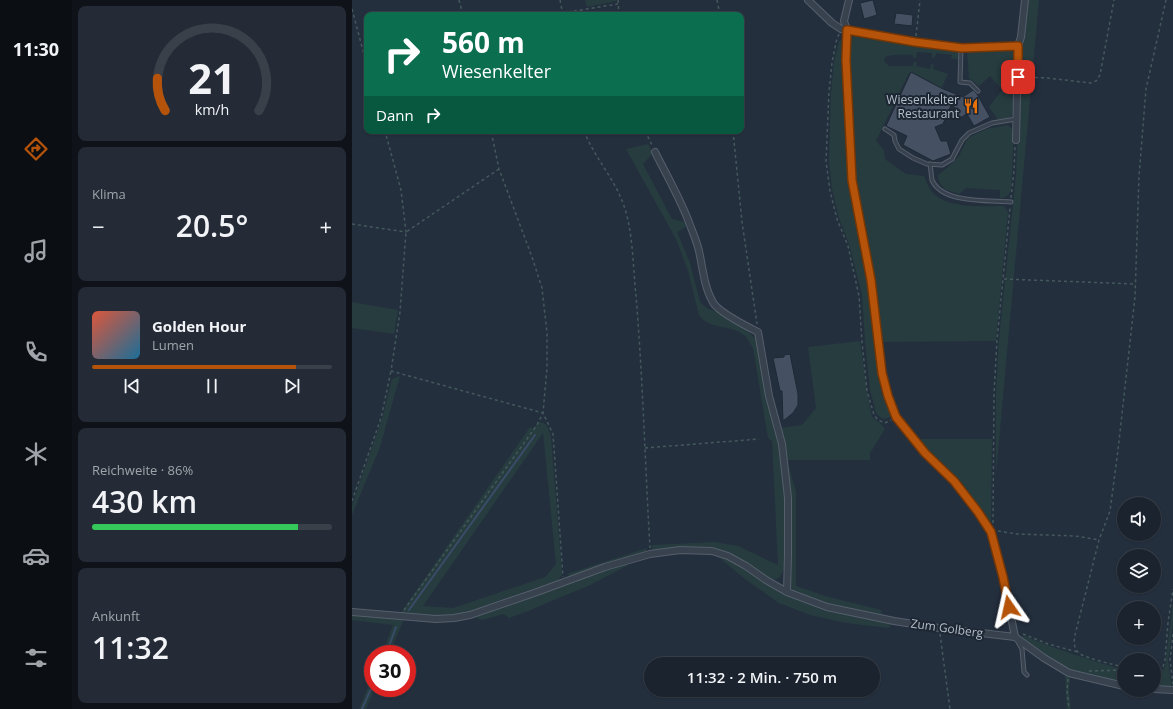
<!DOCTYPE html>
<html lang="de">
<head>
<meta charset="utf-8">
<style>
  :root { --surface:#1b232e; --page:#242b36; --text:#f1f3f6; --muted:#a0a4aa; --line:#39404a; --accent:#b45309 }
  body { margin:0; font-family:"Open Sans",sans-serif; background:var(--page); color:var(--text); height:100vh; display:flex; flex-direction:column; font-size:15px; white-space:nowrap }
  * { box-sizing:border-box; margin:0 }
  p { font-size:13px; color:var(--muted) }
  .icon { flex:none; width:22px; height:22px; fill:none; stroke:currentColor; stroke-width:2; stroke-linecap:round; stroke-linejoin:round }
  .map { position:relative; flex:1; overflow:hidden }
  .sheet { display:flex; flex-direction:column; gap:6px; padding:6px; background:#0f1319; width:280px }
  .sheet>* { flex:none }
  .guide { position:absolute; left:12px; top:12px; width:380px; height:122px; border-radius:8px; box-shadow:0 1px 3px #0004,0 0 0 1px var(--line); background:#0b6e4f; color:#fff; overflow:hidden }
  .buttons { position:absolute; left:765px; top:497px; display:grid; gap:8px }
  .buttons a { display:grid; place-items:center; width:44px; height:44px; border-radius:50%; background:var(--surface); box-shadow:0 1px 3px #0004,0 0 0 1px var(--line); font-size:20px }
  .speed { position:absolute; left:12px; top:645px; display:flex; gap:8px; font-size:20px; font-weight:700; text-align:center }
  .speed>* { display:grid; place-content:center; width:52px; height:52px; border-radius:50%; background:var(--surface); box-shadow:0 1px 3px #0004,0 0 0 1px var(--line); line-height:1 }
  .speed .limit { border:6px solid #d22; background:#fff; color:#111 }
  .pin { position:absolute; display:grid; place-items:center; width:34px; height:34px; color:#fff; margin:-17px; border-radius:8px; box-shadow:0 2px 6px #0006 }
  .me { position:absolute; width:44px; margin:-22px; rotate:349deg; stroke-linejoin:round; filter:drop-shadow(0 0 3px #0008) }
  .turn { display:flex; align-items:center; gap:14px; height:84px; padding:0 12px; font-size:18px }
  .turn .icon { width:52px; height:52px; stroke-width:2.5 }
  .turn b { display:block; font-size:28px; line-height:34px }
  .then { display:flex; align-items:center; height:38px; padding:0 12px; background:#0003; gap:8px; font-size:15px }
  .big { font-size:30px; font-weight:600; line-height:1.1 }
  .sheet .card { flex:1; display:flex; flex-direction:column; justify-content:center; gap:6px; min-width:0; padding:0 14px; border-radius:8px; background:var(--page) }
  .sheet .dial { align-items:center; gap:0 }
  .dial svg { height:104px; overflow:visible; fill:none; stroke:var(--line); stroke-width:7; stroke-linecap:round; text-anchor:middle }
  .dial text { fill:var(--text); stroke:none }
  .song { display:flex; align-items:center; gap:12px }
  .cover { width:48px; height:48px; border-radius:6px; background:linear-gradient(135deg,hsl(10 70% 55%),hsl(200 70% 35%)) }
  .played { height:4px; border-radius:2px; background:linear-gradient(90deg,var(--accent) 85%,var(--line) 85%) }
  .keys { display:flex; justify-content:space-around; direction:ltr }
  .heat { display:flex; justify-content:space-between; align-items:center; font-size:22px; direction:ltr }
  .charge { height:6px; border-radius:3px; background:linear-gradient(90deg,#34c759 86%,var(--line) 0) }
  .trip { position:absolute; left:292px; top:657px; width:236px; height:40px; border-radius:20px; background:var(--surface); box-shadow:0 1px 3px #0004,0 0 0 1px var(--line); font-weight:600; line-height:40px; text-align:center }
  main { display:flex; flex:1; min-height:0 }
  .menu { display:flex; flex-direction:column; width:72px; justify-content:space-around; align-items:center; background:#0b0e12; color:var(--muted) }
  .menu .icon { width:28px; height:28px }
  .menu .selected { color:var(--accent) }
  .menu b { font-size:18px; color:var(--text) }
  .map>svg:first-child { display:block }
  .green { fill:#263c3f; fill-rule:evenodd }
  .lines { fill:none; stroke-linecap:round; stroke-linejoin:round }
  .stream { stroke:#394c67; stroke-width:2 }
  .building { fill:#455162; stroke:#1f2835 }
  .lane-casing { stroke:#565f6c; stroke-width:5 }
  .street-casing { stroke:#565f6c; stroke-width:8 }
  .path { stroke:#44595c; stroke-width:1.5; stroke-dasharray:3 3; stroke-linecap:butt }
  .lane { stroke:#38414e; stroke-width:3 }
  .street { stroke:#38414e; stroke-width:6 }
  .route-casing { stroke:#753606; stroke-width:10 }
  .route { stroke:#b45309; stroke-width:7 }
  .labels { text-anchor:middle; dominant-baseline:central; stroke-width:4; stroke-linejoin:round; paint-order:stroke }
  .poi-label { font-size:12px; fill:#b4bcc9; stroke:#1d2633; text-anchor:end }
  .street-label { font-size:12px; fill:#b4bcc9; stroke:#1d2633 }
</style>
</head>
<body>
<main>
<nav class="menu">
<b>11:30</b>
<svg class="icon selected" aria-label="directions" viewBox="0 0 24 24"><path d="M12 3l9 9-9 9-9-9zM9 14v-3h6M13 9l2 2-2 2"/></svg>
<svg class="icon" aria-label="music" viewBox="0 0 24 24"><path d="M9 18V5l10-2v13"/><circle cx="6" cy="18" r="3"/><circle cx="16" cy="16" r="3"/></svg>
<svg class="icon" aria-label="phone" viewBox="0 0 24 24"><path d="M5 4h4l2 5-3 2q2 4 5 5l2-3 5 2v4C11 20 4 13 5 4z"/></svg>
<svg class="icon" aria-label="climate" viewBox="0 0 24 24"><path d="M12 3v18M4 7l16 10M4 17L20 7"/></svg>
<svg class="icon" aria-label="car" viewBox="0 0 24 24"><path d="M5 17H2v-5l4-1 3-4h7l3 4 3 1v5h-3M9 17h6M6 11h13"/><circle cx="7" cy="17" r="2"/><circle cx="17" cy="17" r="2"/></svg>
<svg class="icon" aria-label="filters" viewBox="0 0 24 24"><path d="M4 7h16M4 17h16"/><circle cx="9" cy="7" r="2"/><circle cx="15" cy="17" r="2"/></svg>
</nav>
<section class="sheet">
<div class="card dial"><svg viewBox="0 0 100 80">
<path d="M14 69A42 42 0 1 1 86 69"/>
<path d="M14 69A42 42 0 0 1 8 44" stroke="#b45309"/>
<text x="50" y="56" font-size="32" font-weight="700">21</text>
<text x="50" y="72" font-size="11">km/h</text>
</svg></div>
<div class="card"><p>Klima</p>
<div class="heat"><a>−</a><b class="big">20.5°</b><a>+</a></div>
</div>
<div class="card">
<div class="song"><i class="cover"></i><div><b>Golden Hour</b><p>Lumen</p></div></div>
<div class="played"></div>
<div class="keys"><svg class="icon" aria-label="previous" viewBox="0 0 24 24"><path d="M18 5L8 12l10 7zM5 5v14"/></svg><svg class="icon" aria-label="pause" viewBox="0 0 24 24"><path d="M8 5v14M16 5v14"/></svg><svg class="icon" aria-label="next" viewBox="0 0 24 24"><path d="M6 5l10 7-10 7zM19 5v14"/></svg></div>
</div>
<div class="card"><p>Reichweite · 86%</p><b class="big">430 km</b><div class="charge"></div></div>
<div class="card"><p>Ankunft</p><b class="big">11:32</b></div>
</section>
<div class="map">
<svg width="821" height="709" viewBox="0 0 821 709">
  <rect width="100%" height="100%" fill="#242f3e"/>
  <g class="green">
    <path d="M 233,0 L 264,0 L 264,1 L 235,7 Z"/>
    <path d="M 675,0 L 687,0 L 644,474 L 644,395 L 647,339 L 664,175 L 669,51 Z"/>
    <path d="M 506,34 L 604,49 L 607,52 L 607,59 L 599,59 L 600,55 L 585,53 L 582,58 L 580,58 L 580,53 L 565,52 L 564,58 L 561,57 L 561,55 C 551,55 542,54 533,57 L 532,61 L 537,66 L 561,66 L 562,62 L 565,62 L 564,66 L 578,69 L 579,64 L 582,65 L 581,69 L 596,74 L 588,91 L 585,90 L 586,86 L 559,72 L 557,73 L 524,141 L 532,150 L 533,159 L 554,174 L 572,176 C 574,181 577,188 580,192 C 595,209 631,206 652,206 L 656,212 L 644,341 L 529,342 L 522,277 L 507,199 L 503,172 L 497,60 L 498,41 L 502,35 Z"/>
    <path d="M 491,40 L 491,60 L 496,182 L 516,281 L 530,393 L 540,414 L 538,417 L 532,419 L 528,417 L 524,413 L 518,390 L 513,342 L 510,294 L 497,244 L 487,218 L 480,189 L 477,160 L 479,92 L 482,62 L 487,41 Z"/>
    <path d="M 662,50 L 663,112 L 657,118 L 646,120 L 637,107 L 650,90 L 638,76 L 627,86 L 617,78 L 615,51 Z"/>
    <path d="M 656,125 L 661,130 L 662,134 L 659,191 L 655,196 L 648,199 L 648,190 L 614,188 L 607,194 C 595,190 587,189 586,175 L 595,168 L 607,156 L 616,138 L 634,129 Z"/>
    <path d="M 296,144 L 301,153 L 291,164 L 320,219 L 333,222 L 334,227 L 325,232 L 338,263 L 348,302 L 356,309 L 367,312 L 395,330 L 404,340 L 407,349 L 428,445 L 434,497 L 434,554 L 432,569 L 428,577 L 424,579 L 419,580 L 377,554 L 304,551 L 300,549 L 300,545 L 362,542 L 386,546 L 426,565 L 420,441 L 416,438 L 401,348 C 398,344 396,338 392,335 C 377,324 357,330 347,315 L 336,271 L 325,241 L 274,149 Z"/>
    <path d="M 0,302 L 46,310 L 42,334 L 0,328 Z"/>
    <path d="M 508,341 L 515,392 L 520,417 L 529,424 L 533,429 L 518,453 L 518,460 L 435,460 L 444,492 L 444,586 L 473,596 L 529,610 L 530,616 L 508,612 L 472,602 L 441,591 L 437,585 L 438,497 L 435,460 L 428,428 L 450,425 L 464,408 L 456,347 Z"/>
    <path d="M 48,376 L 28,447 L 0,515 L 0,505 L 30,419 L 40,379 Z"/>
    <path d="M 188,422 C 196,423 197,431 199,437 L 210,575 L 206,581 L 118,612 L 105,615 L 83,617 L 48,614 L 178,427 L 181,429 ZM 191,433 L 204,564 L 193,577 L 101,608 L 71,606 Z"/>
    <path d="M 564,439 L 640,439 L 639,523 L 607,479 Z"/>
    <path d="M 295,548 L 293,553 L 219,577 L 215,574 Z"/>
    <path d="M 364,555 L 375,558 L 435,594 L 540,623 L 537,628 L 494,623 L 458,615 L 427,603 L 393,579 Z"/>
    <path d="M 277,560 L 275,566 L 236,586 L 204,599 L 174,612 L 157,618 L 152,614 L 130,620 L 118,615 Z"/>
    <path d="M 821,603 L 821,623 L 816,661 L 820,688 L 802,686 L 802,676 L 809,673 L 813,667 Z"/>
    <path d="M 0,614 L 52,619 L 37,654 L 30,654 L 41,625 L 0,620 Z"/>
    <path d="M 670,635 C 703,649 738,660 772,670 L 772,683 L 720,671 L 693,655 L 672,640 Z"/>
    <path d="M 21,675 L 21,688 L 23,688 L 14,709 L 7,709 Z"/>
    <path d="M 713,676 L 718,677 L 717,691 L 719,709 L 715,709 Z"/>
  </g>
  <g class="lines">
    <g class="stream">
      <path d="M 57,610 L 183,435"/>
      <path d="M 34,654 L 44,627"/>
      <path d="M 10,709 L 21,684"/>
    </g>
  </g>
  <g class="building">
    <path d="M 521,0 L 525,15 L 512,19 L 508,3 Z"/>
    <path d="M 544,13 L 561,15 L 560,26 L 542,24 Z"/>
    <path d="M 559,72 L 589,88 L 611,97 L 621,90 L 625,94 L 638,117 L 622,126 L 615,114 L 608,118 L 600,103 L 591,124 L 583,127 L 589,141 L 595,141 L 599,154 L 581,161 L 551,145 L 555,136 L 534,126 Z"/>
    <path d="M 438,354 L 446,394 L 446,405 L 441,413 L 431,421 L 430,391 L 428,391 L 421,358 L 432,357 L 432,355 Z"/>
  </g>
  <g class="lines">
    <g class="lane-casing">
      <g id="lane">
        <path d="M 609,48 L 608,82 L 618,83 L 626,91"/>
        <path d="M 533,129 L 542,135 L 543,141 L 547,149 L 561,158 L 575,164 L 590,165 L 600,159 L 610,140 L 617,133 L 640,123 L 664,119"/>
        <path d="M 578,164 C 579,169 579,175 580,180 C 590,204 637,200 659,202"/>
        <path d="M 665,640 L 670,649 L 672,672 L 675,675"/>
      </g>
    </g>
    <g class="street-casing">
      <g id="street">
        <path d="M 456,0 L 480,23 L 489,29 L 563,42 L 609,48 L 666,46"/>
        <path d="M 497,0 L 492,21 L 495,30 L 494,60 L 500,181 L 519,280 L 530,373 L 536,396 L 544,417 L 573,453 L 602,481 L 626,512 L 639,532 L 651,577 L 663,637"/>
        <path d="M 664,140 L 666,46 L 669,37 L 673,0"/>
        <path d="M 303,152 C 315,176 329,200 338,225 C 341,233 345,242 347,251 C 351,269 352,288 362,304 C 370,314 394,326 406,332 L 417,396 L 430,444 L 436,498 L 436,554 L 435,592"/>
        <path d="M 0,612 L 84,619 L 102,618 L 118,615 L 185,592 L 253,567 L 298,554 L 328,550 L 360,551 L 376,556 L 394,566 L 414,580 L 435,592 L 475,607 L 542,621 L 587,628 L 663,637 L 692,658 L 717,673 L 772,686"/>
        <path d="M 802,689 L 821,690"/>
      </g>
    </g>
    <g class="path">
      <path d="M 107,0 L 111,15"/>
      <path d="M 208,0 L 211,15"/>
      <path d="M 266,0 L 267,15"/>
      <path d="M 365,0 L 368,15"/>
      <path d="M 0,9 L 15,66"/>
      <path d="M 210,13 L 266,4"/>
      <path d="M 487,34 L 484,42 L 480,63 L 477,92 L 474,161 L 478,191 L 485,219 L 496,246 L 507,296 L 510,342 L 515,391 L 522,415 L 526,420 L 533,423 L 539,420"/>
      <path d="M 564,36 L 568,0"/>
      <path d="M 671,77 L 695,78 L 739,83 L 744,81 L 748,75 L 762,0"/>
      <path d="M 232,131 C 242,157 263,179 272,206 C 281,231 281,268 284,296 C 291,380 293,464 298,548"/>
      <path d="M 293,131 L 301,147"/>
      <path d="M 381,131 L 390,222 L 405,324"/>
      <path d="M 147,169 L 54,232 L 48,312 L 39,371 L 191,413 L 201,434 L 211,577"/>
      <path d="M 659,198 L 662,171 L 663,146"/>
      <path d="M 0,224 L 54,232 L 49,190 L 33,131"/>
      <path d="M 652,279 L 784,284"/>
      <path d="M 293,448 L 407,439"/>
      <path d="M 0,501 L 29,418 L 39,371"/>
      <path d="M 641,523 L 642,394 L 645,340 L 658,208"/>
      <path d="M 646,531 L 665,534 L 723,536 L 747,540"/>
      <path d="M 52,610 L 185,425 L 191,413 L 195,368 L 195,333 L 190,288 L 180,257 L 147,169 L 139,131"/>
      <path d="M 588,634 L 598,709"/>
      <path d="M 671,634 L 696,644 L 726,652"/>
      <path d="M 821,634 L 818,660 L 821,684"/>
      <path d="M 772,667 C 763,665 732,658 727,653 C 721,648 722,641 723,635 L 747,540 L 758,511 L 766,450 L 783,297 L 787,176 L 794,89 L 814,0"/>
      <path d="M 737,671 L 772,670"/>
      <path d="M 802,674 L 807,672 L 811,667 L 813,660 L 816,623 L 821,589"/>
      <path d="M 716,679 L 715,690 L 717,709"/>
    </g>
    <use href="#lane" class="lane"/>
    <use href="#street" class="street"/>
  </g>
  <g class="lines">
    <g class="route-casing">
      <path id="route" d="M 657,607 L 651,577 L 639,532 L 626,512 L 602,481 L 573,453 L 544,417 L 536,396 L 530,373 L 519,280 L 500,180 L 494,60 L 495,30 L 563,42 L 610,48 L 666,46 L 666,77"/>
    </g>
    <use href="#route" class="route"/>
  </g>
  <defs>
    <g id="restaurant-bare" transform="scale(1.2)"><path d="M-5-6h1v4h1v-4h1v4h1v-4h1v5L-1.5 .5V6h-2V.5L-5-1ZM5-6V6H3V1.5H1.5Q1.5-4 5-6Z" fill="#e8710a" stroke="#1d2633" stroke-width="2.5" paint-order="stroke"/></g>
  </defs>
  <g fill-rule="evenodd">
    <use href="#restaurant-bare" x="619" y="106"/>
  </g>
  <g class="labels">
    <g class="poi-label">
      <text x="607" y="99">Wiesenkelter<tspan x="607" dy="14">Restaurant</tspan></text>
    </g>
    <g class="street-label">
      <text transform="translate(595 628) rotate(8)">Zum Golberg</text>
    </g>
  </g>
</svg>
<div class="buttons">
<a><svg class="icon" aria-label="sound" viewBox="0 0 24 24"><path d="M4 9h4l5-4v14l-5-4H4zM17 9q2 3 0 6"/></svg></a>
<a><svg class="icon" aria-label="layers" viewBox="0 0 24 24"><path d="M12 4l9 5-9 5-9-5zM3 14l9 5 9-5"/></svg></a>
<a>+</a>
<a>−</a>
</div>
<div class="speed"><div class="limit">30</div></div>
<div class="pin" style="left:666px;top:77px;background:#d93025"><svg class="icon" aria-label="arrive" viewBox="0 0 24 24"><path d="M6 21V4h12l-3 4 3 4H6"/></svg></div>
<svg class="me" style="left:657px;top:607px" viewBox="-20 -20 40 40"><path d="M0-17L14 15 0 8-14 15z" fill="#b45309" stroke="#fff" stroke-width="4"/></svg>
<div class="trip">11:32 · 2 Min. · 750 m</div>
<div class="guide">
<div class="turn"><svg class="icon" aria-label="right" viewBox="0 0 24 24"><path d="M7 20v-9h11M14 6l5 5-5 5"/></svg><div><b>560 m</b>Wiesenkelter</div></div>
<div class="then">Dann<svg class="icon" aria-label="right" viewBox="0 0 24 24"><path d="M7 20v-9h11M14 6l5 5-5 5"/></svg></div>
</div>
</div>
</main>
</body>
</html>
